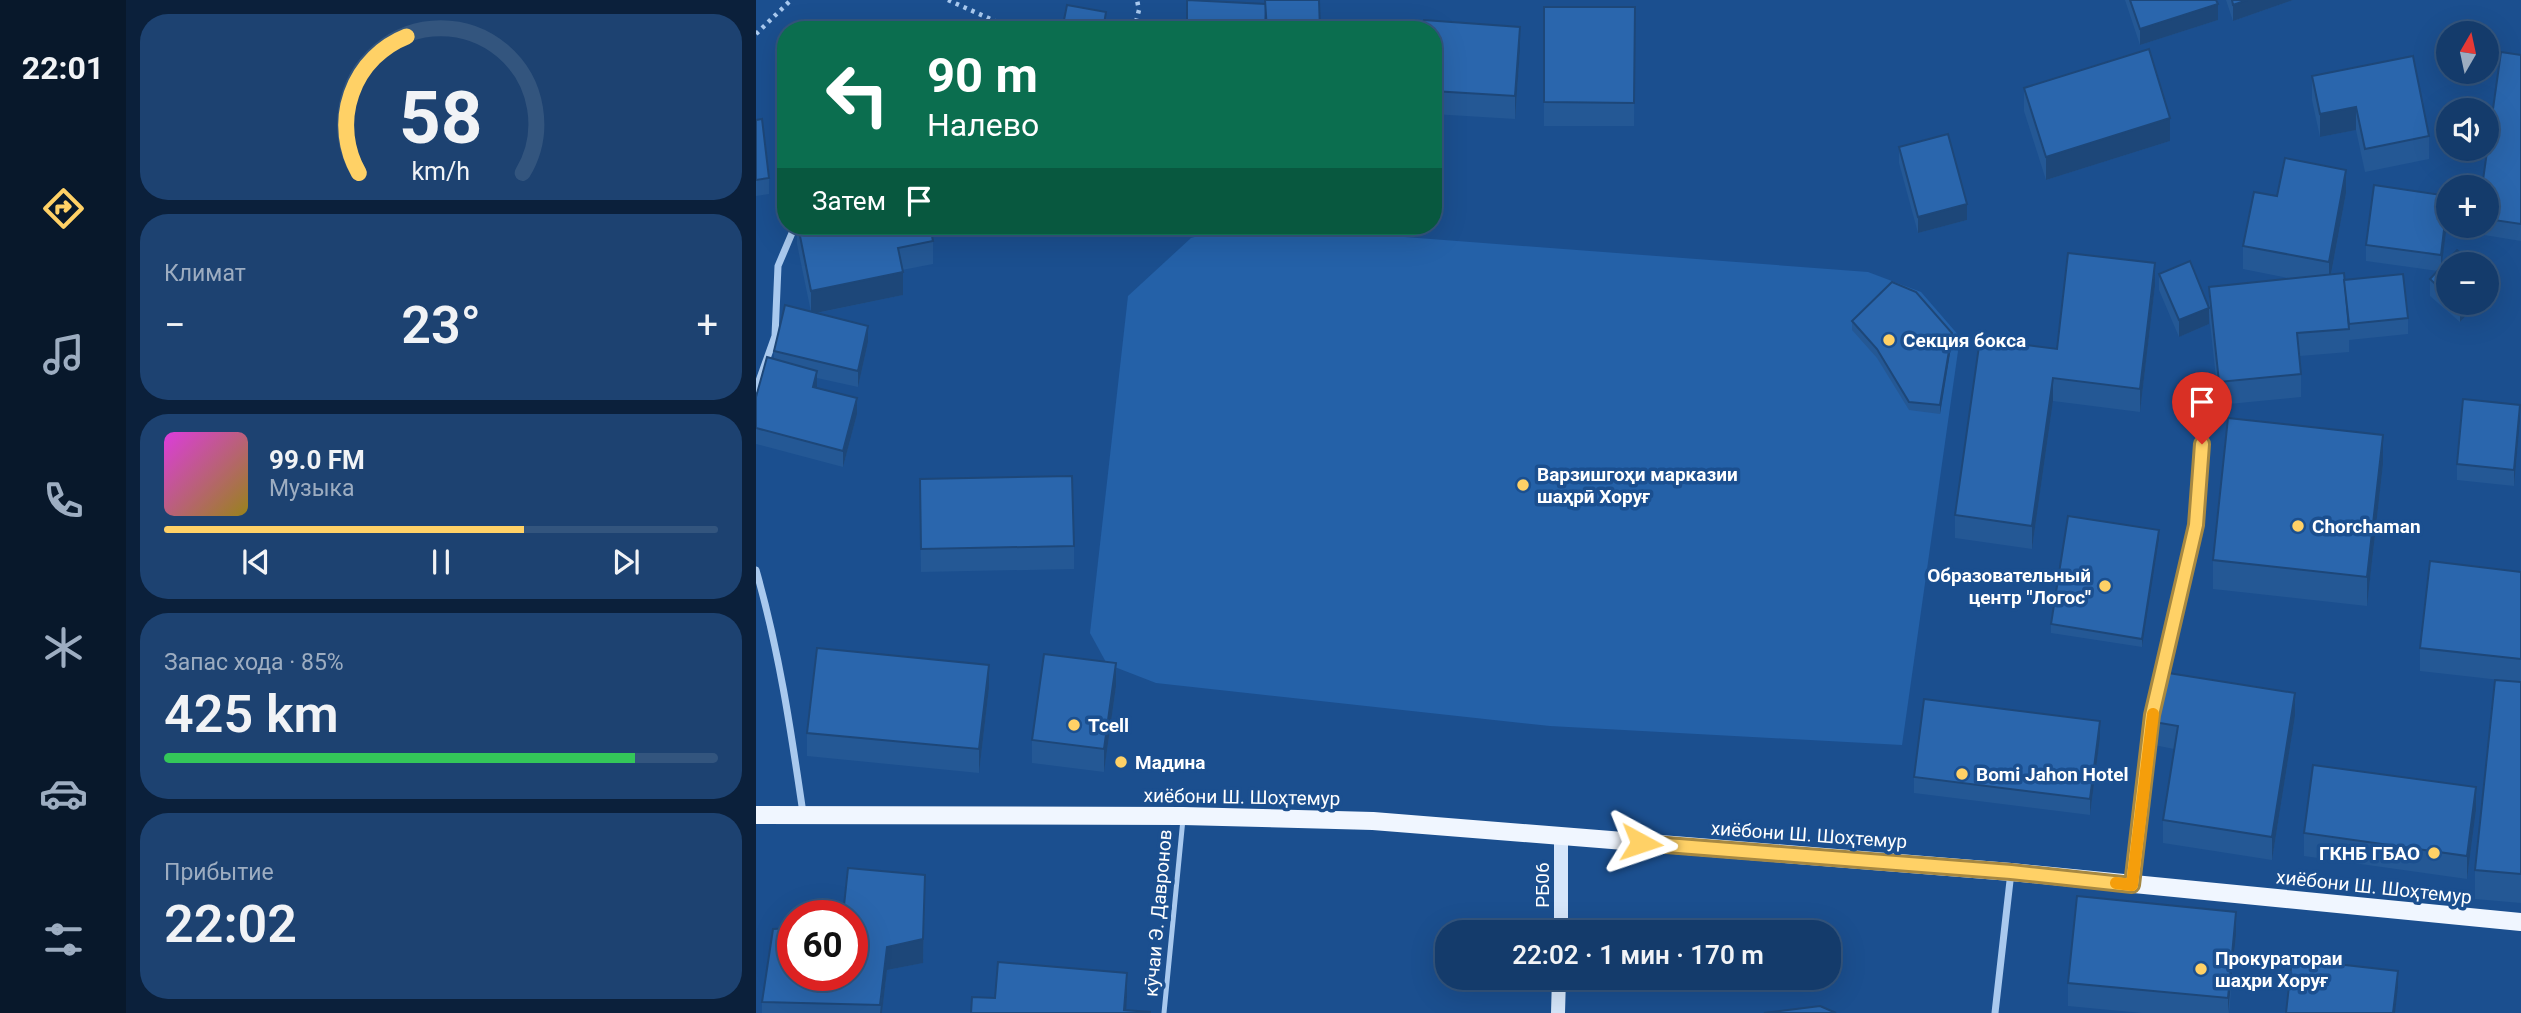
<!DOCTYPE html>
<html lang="ru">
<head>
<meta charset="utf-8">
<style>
  :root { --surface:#143b6b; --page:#1d4271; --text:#f1f3f6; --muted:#9dadc1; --line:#33557e; --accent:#ffd166 }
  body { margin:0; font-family:Roboto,sans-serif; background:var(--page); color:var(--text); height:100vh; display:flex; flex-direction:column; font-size:26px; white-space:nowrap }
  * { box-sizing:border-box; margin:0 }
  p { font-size:23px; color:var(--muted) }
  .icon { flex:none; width:38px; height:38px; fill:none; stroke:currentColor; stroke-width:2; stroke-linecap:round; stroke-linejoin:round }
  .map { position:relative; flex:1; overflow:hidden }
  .details { display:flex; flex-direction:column; gap:14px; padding:14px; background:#0b203b; width:630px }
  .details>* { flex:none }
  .banner { position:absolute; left:21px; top:21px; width:665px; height:214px; border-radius:28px; box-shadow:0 7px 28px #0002,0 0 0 2px var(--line); background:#0b6e4f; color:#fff; overflow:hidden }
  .needle { width:46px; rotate:9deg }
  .controls { position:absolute; left:1680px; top:21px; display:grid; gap:14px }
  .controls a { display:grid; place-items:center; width:63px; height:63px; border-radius:50%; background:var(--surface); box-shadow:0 7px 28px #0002,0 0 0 2px var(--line); font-size:35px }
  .speed { position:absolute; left:21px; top:900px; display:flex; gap:14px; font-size:35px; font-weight:700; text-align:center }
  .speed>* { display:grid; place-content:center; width:91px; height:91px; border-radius:50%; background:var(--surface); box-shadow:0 7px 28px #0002,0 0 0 2px var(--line); line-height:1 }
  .speed .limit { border:10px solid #d22; background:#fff; color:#111 }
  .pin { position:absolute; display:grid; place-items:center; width:60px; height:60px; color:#fff; margin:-72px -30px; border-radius:50% 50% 50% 0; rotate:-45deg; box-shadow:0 0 7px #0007 }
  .pin .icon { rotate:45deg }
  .me { position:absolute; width:77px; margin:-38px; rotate:95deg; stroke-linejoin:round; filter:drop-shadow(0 0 5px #0008) }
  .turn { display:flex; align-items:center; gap:24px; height:147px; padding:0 35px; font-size:32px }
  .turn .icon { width:91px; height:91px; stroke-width:2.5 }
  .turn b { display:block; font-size:49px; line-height:60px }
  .then { display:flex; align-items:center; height:66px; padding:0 35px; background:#0003; gap:14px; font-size:26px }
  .big { font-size:52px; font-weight:600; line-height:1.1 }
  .details .card { flex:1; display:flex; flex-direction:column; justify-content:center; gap:10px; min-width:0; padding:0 24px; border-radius:28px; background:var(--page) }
  .details .dial { align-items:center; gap:0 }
  .dial svg { height:182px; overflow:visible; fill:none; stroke:var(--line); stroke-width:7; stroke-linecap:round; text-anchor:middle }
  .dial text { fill:var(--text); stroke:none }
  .song { display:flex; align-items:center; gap:21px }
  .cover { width:84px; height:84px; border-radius:10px; background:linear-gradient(135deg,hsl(300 70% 55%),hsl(50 70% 35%)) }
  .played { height:7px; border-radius:4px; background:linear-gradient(90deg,var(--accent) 65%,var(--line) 65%) }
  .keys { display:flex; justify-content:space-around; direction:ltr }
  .heat { display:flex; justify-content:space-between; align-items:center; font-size:38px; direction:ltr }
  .charge { height:10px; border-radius:5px; background:linear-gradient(90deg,#34c759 85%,var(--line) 0) }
  .trip { position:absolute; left:679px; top:920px; width:406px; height:70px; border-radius:28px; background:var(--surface); box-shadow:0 7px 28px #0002,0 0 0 2px var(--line); font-weight:600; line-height:70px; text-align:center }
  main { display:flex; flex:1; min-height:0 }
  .tab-bar { display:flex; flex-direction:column; width:126px; justify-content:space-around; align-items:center; background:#08182b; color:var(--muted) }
  .tab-bar .icon { width:49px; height:49px }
  .tab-bar .active { color:var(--accent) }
  .tab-bar b { font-size:32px; color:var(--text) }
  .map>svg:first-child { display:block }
  .green { fill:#2461a8 }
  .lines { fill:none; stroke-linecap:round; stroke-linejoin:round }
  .path { stroke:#a9c9ee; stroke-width:4.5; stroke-dasharray:3.5 5; stroke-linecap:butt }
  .lane { stroke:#a9c9ee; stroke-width:5 }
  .street { stroke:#a9c9ee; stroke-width:7 }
  .secondary { stroke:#d6e6fa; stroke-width:14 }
  .primary { stroke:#f0f6ff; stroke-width:18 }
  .wall { fill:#245895 }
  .shaded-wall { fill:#1d4779 }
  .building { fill:#2a66ad; stroke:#1d4779; stroke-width:2 }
  .route-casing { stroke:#a68842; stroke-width:18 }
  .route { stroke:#ffd166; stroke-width:12 }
  .slow { stroke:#f59e0b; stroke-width:12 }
  .poi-dot { fill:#ffd166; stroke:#1b4f8f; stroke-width:2.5 }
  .labels { text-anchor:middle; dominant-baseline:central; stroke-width:7; stroke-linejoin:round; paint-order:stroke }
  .poi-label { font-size:19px; font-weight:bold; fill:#fff; stroke:#1b4f8f; text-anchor:start }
  .street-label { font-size:19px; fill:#fff; stroke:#1b4f8f }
</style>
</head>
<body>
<main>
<nav class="tab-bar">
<b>22:01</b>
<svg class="icon active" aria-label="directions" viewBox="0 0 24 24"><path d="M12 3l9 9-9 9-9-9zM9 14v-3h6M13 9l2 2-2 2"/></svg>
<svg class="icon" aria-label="music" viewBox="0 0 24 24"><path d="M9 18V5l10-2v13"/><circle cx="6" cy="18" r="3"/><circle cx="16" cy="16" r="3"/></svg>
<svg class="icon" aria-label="phone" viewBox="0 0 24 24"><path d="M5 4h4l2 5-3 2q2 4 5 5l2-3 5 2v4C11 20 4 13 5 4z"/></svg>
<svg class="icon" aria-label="climate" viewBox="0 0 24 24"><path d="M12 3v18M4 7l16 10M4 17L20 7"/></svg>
<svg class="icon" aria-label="car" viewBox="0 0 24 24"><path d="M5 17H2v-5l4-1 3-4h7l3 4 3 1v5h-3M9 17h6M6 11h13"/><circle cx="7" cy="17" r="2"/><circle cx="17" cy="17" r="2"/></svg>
<svg class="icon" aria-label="filters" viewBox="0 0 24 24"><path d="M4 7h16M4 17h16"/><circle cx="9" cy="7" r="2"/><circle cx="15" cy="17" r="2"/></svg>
</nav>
<section class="details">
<div class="card dial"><svg viewBox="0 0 100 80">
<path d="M14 69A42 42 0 1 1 86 69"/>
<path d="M14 69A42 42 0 0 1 35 9" stroke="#ffd166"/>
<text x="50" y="56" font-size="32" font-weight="700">58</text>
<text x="50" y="72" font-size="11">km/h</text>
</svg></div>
<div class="card"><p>Климат</p>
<div class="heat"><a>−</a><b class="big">23°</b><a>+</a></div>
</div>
<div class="card">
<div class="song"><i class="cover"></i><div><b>99.0 FM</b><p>Музыка</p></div></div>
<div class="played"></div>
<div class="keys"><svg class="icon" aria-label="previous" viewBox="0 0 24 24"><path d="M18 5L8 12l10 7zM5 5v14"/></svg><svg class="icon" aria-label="pause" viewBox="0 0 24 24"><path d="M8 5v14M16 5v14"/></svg><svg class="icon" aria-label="next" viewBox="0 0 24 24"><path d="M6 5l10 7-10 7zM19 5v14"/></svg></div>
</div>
<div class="card"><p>Запас хода · 85%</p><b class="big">425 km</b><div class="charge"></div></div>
<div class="card"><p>Прибытие</p><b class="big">22:02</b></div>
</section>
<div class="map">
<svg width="1765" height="1013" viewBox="0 0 1765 1013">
  <rect width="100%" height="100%" fill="#1b4f8f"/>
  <path class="green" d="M 477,226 L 503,226 L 1112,272 L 1165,292 L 1204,337 L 1146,745 L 794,726 L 400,683 L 351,664 L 334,633 L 372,296 L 435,238 Z"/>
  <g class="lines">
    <g class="path">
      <path d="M 192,0 L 259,30"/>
      <path d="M 378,30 L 383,10 L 381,0"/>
      <path d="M 0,34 L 35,0"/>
    </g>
    <path class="lane" d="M 408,1013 L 427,819"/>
    <g class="street">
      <path d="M 0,389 L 19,336 L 22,266 L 39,226"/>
      <path d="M 0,570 C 23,650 35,731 47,813"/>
      <path d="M 1376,883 L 1397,715 L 1440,525 L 1450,390"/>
      <path d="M 1239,1013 L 1255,872"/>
    </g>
    <g class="secondary">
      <path d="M 805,933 L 805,837"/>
      <path d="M 802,1013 L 803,978"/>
    </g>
    <path class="primary" d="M 0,815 L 427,816 L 617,821 L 1255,872 L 1765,922"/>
  </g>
  <g class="wall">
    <path d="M 1369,0 L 1460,0 L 1462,20 L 1384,45 Z"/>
    <path d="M 1470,0 L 1537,0 L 1477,21 Z"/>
    <path d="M 788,7 L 879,7 L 878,126 L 788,126 Z"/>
    <path d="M 677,30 L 764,50 L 759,119 L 677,114 Z"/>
    <path d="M 1765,55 L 1765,241 L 1722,234 L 1722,226 L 1731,226 L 1731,187 Z"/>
    <path d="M 1556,76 L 1673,136 L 1673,159 L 1609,172 L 1600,130 L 1564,137 L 1556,100 Z"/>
    <path d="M 1268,88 L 1414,141 L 1290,180 L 1268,111 Z"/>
    <path d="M 0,120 L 13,178 L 13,194 L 0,196 Z"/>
    <path d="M 1143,147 L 1211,220 L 1162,233 L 1143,163 Z"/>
    <path d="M 1590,193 L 1575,275 L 1588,280 L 1652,318 L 1652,334 L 1593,340 L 1593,352 L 1544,356 L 1545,374 L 1545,397 L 1463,405 L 1453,314 L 1453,324 L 1423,337 L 1403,290 L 1403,274 L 1453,307 L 1453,287 L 1537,279 L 1487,269 L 1487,246 L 1521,196 Z"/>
    <path d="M 1692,196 L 1692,217 L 1685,267 L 1692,264 L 1692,303 L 1722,303 L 1704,322 L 1674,296 L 1674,279 L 1682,271 L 1610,261 L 1610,245 Z"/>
    <path d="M 41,226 L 174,226 L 177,241 L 177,264 L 146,270 L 147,295 L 61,313 L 112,342 L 102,387 L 61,378 L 61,388 L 101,414 L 87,467 L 0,444 L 0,397 L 18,359 L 18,351 L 55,312 L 41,244 Z"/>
    <path d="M 1399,286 L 1384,412 L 1297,401 L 1276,549 L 1199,538 L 1199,515 L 1301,349 Z"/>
    <path d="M 1096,321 L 1196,341 L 1184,414 L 1153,410 L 1121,358 L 1096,330 Z"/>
    <path d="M 1764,421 L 1758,486 L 1701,480 L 1701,464 Z"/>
    <path d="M 1627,464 L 1611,606 L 1457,589 L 1457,560 Z"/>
    <path d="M 164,502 L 318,546 L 318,569 L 165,572 Z"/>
    <path d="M 1403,539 L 1386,647 L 1295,633 L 1295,624 Z"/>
    <path d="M 1765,572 L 1765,903 L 1719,899 L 1719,870 L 1753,681 L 1664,671 L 1664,648 Z"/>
    <path d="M 360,686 L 348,772 L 276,763 L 276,740 Z"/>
    <path d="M 233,688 L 223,773 L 51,756 L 51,733 Z"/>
    <path d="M 1539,716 L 1516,860 L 1407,843 L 1407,820 L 1418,749 L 1398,745 L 1398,722 Z"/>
    <path d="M 1344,738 L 1334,815 L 1158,793 L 1158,777 Z"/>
    <path d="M 1720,810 L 1711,879 L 1548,856 L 1548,833 Z"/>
    <path d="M 169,898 L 167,963 L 131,970 L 126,1013 L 6,1013 L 6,1002 L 37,975 Z"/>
    <path d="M 1480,935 L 1473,1013 L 1386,1013 L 1312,1006 L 1312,983 Z"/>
  </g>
  <g class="shaded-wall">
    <path d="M 1491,0 L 1537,0 L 1477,21 L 1477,5 Z"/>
    <path d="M 1462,4 L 1462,20 L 1384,45 L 1384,29 Z"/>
    <path d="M 350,12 L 350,30 L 347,30 Z"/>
    <path d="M 764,27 L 764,50 L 759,119 L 759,96 Z"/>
    <path d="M 1600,107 L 1600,130 L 1564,137 L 1564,114 Z"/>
    <path d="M 1414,118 L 1414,141 L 1290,180 L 1290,157 Z"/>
    <path d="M 1590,170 L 1590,193 L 1573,285 L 1573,262 Z"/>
    <path d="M 1692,201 L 1692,217 L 1685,271 L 1685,255 Z"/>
    <path d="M 1211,204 L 1211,220 L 1162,233 L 1162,217 Z"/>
    <path d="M 1399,263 L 1399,286 L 1384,412 L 1384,389 Z"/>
    <path d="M 147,272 L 147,295 L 55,314 L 55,291 Z"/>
    <path d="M 1707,303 L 1722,303 L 1704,322 L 1704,306 Z"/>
    <path d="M 1453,308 L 1453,324 L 1423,337 L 1423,320 Z"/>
    <path d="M 112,326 L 112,342 L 102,387 L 102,371 Z"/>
    <path d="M 1196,333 L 1196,341 L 1184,414 L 1184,405 Z"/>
    <path d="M 61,371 L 61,387 L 57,403 L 57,387 Z"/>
    <path d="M 1297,378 L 1297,401 L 1276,549 L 1276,526 Z"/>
    <path d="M 101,398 L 101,414 L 87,467 L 87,451 Z"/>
    <path d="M 1764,405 L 1764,421 L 1758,486 L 1758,470 Z"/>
    <path d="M 1627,435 L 1627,464 L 1611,606 L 1611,577 Z"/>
    <path d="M 1403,530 L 1403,539 L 1386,647 L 1386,639 Z"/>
    <path d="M 360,663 L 360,686 L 348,772 L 348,749 Z"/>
    <path d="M 233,665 L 233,688 L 223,773 L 223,749 Z"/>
    <path d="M 1539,693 L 1539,716 L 1516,860 L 1516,837 Z"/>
    <path d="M 1344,721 L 1344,738 L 1334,815 L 1334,799 Z"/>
    <path d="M 1720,787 L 1720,810 L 1711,879 L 1711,856 Z"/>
    <path d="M 169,875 L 167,963 L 131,970 L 126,1013 L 124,1013 L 131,947 Z"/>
    <path d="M 1480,912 L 1480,935 L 1472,1013 L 1472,998 Z"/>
    <path d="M 1642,971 L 1642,987 L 1639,1013 L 1637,1013 Z"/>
    <path d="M 371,973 L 371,996 L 370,1013 L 368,1013 Z"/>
  </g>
  <g class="building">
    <path d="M 431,0 L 510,4 L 509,30 L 431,30 Z"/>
    <path d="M 509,0 L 563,0 L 564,30 L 511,30 Z"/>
    <path d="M 1374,0 L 1460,0 L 1462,4 L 1384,29 Z"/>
    <path d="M 1476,0 L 1491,0 L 1477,5 Z"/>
    <path d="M 311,5 L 350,12 L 347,30 L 306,30 Z"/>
    <path d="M 788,7 L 879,7 L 878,103 L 788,102 Z"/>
    <path d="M 668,20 L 764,27 L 759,96 L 677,91 L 677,30 L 667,30 Z"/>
    <path d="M 1393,49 L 1414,118 L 1290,157 L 1268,88 Z"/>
    <path d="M 1745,52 L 1765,55 L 1765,224 L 1731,219 L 1731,187 L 1726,187 Z"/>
    <path d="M 1657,56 L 1673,136 L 1609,149 L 1600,107 L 1564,114 L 1556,76 Z"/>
    <path d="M 6,119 L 13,178 L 0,180 L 0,120 Z"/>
    <path d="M 1192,134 L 1211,204 L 1162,217 L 1143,147 Z"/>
    <path d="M 1529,158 L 1590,170 L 1573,262 L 1487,246 L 1498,192 L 1521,196 Z"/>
    <path d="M 1618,185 L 1692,196 L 1685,255 L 1610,245 Z"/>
    <path d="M 42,226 L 174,226 L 177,241 L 142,248 L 147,272 L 55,291 Z"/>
    <path d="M 1701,250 L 1718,264 L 1692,264 L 1692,296 L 1674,279 Z"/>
    <path d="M 1312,253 L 1399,263 L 1384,389 L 1297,378 L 1276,526 L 1199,515 L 1224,339 L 1301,349 Z"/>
    <path d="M 1434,261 L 1453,308 L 1423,320 L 1403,274 Z"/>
    <path d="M 1588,273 L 1593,329 L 1541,333 L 1545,374 L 1463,382 L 1453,287 Z"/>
    <path d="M 1647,274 L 1652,318 L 1593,324 L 1588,280 Z"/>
    <path d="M 1136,282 L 1160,292 L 1196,333 L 1184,405 L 1153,402 L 1121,349 L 1096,321 Z"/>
    <path d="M 29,305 L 112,326 L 102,371 L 18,351 Z"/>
    <path d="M 11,357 L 61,371 L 57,387 L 101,398 L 87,451 L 0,428 L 0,397 Z"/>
    <path d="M 1707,399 L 1764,405 L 1758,470 L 1701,464 Z"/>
    <path d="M 1472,418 L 1627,435 L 1611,577 L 1457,560 Z"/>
    <path d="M 316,476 L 318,546 L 165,549 L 164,479 Z"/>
    <path d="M 1312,516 L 1403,530 L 1386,639 L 1295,624 Z"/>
    <path d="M 1674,561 L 1765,572 L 1765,659 L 1664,648 Z"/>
    <path d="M 61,648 L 233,665 L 223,749 L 51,733 Z"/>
    <path d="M 288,654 L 360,663 L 348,749 L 276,740 Z"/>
    <path d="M 1406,672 L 1539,693 L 1516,837 L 1407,820 L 1422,726 L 1398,722 Z"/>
    <path d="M 1739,680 L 1765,682 L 1765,874 L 1719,870 Z"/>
    <path d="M 1168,699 L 1344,721 L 1334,799 L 1158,777 Z"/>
    <path d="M 1557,765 L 1720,787 L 1711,856 L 1548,833 Z"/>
    <path d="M 92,868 L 169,875 L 167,939 L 131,947 L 124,1005 L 6,1002 L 17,929 L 37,928 L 37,975 L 96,975 L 96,915 L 87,915 Z"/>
    <path d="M 1321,896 L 1480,912 L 1472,998 L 1312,983 Z"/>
    <path d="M 1536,959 L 1642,971 L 1637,1013 L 1530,1013 Z"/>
    <path d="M 242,962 L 371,973 L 368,1010 L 394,1012 L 394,1013 L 215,1013 L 216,997 L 239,998 Z"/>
    <path d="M 1064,1006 L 1080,1013 L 1008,1013 Z"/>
  </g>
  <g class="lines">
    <g class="route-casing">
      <path id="route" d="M 885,843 L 1255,872 L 1376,885 L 1396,715 L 1440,525 L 1446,444"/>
    </g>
    <use href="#route" class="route"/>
    <path class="slow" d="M 1360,883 L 1376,885 L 1397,714"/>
  </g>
  <g class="poi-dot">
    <circle cx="1133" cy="340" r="7"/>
    <circle cx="767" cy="485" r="7"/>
    <circle cx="1542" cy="526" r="7"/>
    <circle cx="1349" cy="586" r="7"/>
    <circle cx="318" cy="725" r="7"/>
    <circle cx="365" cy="762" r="7"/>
    <circle cx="1206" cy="774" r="7"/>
    <circle cx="1678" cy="853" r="7"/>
    <circle cx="1445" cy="969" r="7"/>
  </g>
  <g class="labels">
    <g class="poi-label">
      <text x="1147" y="340">Секция бокса</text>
      <text x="781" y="474">Варзишгоҳи марказии<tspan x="781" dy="22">шаҳрӣ Хоруғ</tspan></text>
      <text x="1556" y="526">Chorchaman</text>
      <text x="1335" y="575" text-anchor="end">Образовательный<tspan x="1335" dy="22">центр "Логос"</tspan></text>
      <text x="332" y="725">Tcell</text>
      <text x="379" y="762">Мадина</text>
      <text x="1220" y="774">Bomi Jahon Hotel</text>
      <text x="1664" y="853" text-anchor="end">ГКНБ ГБАО</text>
      <text x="1459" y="958">Прокуратораи<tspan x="1459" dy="22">шаҳри Хоруғ</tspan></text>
    </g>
    <g class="street-label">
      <text transform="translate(486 797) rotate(1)">хиёбони Ш. Шоҳтемур</text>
      <text transform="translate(1053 835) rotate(4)">хиёбони Ш. Шоҳтемур</text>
      <text transform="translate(786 885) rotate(-90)">РБ06</text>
      <text transform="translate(1618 887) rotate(6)">хиёбони Ш. Шоҳтемур</text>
      <text transform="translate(402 913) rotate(-85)">кӯчаи Э. Давронов</text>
    </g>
  </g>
</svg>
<div class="controls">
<a><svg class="needle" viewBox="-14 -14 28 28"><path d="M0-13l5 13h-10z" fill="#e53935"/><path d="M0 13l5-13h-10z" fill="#9dadc1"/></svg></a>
<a><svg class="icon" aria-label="sound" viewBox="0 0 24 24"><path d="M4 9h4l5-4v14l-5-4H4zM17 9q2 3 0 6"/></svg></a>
<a>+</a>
<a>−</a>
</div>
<div class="speed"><div class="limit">60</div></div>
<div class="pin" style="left:1446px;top:444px;background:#d93025"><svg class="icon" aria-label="arrive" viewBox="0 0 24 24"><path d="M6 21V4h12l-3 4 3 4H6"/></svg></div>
<svg class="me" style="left:885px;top:843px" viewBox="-20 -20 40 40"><path d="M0-17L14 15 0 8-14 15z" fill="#ffd166" stroke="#fff" stroke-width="4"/></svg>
<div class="trip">22:02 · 1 мин · 170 m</div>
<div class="banner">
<div class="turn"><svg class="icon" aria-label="left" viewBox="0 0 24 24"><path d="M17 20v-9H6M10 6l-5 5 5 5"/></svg><div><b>90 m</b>Налево</div></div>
<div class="then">Затем<svg class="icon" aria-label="arrive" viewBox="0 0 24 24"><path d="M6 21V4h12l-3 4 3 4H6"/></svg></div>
</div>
</div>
</main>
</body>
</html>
